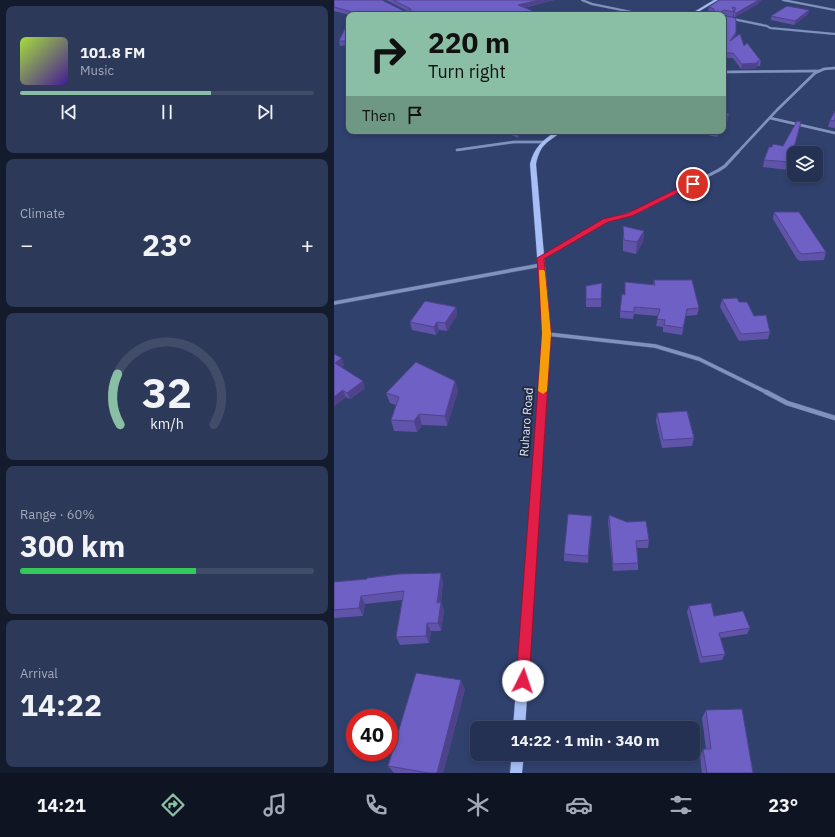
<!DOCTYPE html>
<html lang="en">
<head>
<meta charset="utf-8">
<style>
  :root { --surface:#243152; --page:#2c3959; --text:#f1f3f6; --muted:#a3a9b8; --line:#414c69; --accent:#8abfa5 }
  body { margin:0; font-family:"IBM Plex Sans",sans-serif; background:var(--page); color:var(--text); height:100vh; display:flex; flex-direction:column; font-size:15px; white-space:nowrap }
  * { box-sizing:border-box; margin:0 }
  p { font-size:13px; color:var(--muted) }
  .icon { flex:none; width:22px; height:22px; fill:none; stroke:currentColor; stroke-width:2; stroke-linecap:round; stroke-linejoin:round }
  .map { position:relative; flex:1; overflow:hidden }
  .sheet { display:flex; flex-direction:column; gap:6px; padding:6px; background:#141b2d; width:334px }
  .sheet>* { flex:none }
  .banner { position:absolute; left:12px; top:12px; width:380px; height:122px; border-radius:8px; box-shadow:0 2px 6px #0003,0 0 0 1px var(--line); background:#8abfa5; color:#111; overflow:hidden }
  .fabs { position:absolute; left:453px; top:146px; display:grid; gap:8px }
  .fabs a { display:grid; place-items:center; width:36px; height:36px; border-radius:8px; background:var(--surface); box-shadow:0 2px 6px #0003,0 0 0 1px var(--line); font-size:20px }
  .speed { position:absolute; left:12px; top:709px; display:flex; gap:8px; font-size:20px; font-weight:700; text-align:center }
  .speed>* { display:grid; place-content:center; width:52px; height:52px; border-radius:50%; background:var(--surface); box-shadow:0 2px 6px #0003,0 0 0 1px var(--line); line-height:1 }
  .speed .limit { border:6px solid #d22; background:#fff; color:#111 }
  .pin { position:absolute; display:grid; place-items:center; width:34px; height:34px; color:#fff; margin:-17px; border:2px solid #fff; border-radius:50%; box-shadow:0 1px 4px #0007 }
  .me { position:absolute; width:44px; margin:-22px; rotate:4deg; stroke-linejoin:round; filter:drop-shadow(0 0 3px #0008) }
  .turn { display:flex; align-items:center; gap:14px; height:84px; padding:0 16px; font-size:18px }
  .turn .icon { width:52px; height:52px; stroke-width:2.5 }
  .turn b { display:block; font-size:28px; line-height:34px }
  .then { display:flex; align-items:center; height:38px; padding:0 16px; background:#0003; gap:8px; font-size:15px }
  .big { font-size:30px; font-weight:800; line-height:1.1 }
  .sheet .widget { flex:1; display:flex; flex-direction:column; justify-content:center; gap:6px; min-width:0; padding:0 14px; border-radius:8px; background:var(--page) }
  .sheet .dial { align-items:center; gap:0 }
  .dial svg { height:104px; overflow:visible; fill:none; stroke:var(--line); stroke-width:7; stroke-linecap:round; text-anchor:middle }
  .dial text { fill:var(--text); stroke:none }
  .song { display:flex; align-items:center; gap:12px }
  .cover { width:48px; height:48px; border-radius:6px; background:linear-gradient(135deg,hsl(80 70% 55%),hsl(260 70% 35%)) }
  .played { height:4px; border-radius:2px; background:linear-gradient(90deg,var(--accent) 65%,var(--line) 65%) }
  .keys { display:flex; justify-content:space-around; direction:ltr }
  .heat { display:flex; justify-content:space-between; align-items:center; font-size:22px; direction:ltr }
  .charge { height:6px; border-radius:3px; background:linear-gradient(90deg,#34c759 60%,var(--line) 0) }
  .trip { position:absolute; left:136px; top:721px; width:230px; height:40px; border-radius:8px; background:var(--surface); box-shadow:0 2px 6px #0003,0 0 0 1px var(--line); font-weight:800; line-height:40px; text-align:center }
  .tab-bar { display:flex; height:64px; justify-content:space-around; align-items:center; background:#0e1421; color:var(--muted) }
  .tab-bar .icon { width:28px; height:28px }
  .tab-bar .active { color:var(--accent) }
  .tab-bar b { font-size:18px; color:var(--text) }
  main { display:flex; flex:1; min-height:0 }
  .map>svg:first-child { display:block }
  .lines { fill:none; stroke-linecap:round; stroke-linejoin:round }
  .street-far4-casing { stroke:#4f5f88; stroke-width:2.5 }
  .street-far3-casing { stroke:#4f5f88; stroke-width:3 }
  .street-far2-casing { stroke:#4f5f88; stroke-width:3.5 }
  .street-far1-casing { stroke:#4f5f88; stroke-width:4.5 }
  .street-casing { stroke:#4f5f88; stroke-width:5.5 }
  .secondary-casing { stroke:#4f5f88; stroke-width:1 }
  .street-far4 { stroke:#8092be; stroke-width:2 }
  .street-far3 { stroke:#8092be; stroke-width:2.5 }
  .street-far2 { stroke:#8092be; stroke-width:3 }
  .street-far1 { stroke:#8092be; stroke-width:3.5 }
  .street { stroke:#8092be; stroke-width:4.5 }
  .secondary { fill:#a7bef6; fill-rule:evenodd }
  .wall { fill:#5f53aa }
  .shaded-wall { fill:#4e438b }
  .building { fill:#6f60c6; stroke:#4e438b }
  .route { fill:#e11d48; stroke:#92132f }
  .slow { fill:#f59e0b }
  .labels { text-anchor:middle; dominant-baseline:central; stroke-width:4; stroke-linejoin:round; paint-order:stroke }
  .street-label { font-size:12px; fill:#dce6fc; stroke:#21293e }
</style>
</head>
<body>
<main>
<section class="sheet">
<div class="widget">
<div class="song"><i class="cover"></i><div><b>101.8 FM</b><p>Music</p></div></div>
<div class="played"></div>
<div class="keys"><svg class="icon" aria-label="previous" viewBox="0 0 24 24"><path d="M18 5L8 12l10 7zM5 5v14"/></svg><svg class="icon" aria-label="pause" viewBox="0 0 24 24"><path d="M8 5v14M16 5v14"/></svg><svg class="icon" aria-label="next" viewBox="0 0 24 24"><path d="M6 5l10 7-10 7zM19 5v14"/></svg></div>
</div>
<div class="widget"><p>Climate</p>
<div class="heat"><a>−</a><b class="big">23°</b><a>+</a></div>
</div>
<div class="widget dial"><svg viewBox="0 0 100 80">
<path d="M14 69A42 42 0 1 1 86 69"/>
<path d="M14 69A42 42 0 0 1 12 30" stroke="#8abfa5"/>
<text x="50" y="56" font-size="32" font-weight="700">32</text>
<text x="50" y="72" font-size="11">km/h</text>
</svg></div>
<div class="widget"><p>Range · 60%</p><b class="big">300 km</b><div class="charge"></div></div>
<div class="widget"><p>Arrival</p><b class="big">14:22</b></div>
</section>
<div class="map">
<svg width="501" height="773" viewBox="0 0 501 773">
  <rect width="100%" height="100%" fill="#30416e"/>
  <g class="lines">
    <g class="street-far4-casing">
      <g id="street-far4">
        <path d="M 248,0 L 258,4 L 312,15"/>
        <path d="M 449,0 L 501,10"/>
        <path d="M 362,12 L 378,15"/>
        <path d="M 389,17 L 433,26 L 436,28 L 501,34"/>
      </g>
    </g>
    <g class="street-far3-casing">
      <g id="street-far3">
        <path d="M 389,72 L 485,71"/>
        <path d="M 436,118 L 501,133"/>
        <path d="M 123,150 L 180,142 L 210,142"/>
        <path d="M 403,153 L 443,110 L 481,73 L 490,69 L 501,68"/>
      </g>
    </g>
    <g class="street-far2-casing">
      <path id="street-far2" d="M 207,258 L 272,221 L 307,210 L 385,170 L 391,166 L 404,152"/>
    </g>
    <g class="street-far1-casing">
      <g id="street-far1">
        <path d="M 0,303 L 207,265"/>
        <path d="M 213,334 L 321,346 L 365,359 L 434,393"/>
      </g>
    </g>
    <g class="street-casing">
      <path id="street" d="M 432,392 L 453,403 L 501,418"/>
    </g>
    <g class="secondary-casing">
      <g id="secondary">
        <path d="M 380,0 L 384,0 L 359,15 L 355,15 Z"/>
        <path d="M 223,131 L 228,131 C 213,144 207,142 202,164 L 217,334 L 191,728 L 179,728 L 209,334 L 196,164 C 200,148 208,140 223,131 Z"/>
        <path d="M 178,754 L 190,754 L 188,773 L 176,773 Z"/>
      </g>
    </g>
    <use href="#street-far4" class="street-far4"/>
    <use href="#street-far3" class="street-far3"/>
    <use href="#street-far2" class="street-far2"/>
    <use href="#street-far1" class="street-far1"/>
    <use href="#street" class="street"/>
    <use href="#secondary" class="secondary"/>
  </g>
  <g class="wall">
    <path d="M 0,0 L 74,13 L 77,13 L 52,0 L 220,0 L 190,8 L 199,11 L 199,14 L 197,15 L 15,15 L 0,11 Z"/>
    <path d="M 385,0 L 427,0 L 424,4 L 401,17 L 400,17 L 400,12 L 399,17 L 389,15 L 401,18 L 402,20 L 402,32 L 401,37 L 400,38 L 406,34 L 410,46 L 413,43 L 427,61 L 426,66 L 423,66 L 423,68 L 407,69 L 399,58 L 389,58 L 389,15 L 365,15 L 370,12 L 375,12 L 374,12 L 375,7 Z"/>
    <path d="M 475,10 L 474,14 L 460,25 L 437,20 L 437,16 Z"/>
    <path d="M 15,20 L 15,45 L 6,46 L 5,41 Z"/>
    <path d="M 501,111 L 501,128 L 494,127 L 496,120 Z"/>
    <path d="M 467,122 L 454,170 L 429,167 L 430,160 L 438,147 L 449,146 Z"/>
    <path d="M 170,131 L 187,131 L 184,138 Z"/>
    <path d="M 355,131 L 388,131 L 383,137 Z"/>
    <path d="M 440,212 L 492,252 L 490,260 L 466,261 L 463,259 L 439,219 Z"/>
    <path d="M 289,226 L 310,231 L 309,242 L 302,254 L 289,251 Z"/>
    <path d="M 320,280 L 365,308 L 363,315 L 352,316 L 348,335 L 329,332 L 329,327 L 322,326 L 324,316 L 300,314 L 299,319 L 286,318 L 286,311 L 291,294 L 291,282 L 319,285 Z"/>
    <path d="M 268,283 L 267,307 L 252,307 L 252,299 Z"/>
    <path d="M 388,299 L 405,302 L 436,332 L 434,339 L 405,341 L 386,307 Z"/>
    <path d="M 122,307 L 123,315 L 113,331 L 105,330 L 102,335 L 78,330 L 76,322 Z"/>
    <path d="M 0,354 L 10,365 L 7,367 L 31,388 L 16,399 L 12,397 L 0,406 Z"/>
    <path d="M 121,381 L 124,391 L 113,426 L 88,425 L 83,432 L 60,431 L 57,420 L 62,405 L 56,403 L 52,393 Z"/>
    <path d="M 323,413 L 360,438 L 358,446 L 328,448 L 322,421 Z"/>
    <path d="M 275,515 L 315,540 L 314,548 L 303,548 L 304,563 L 304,570 L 279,571 L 274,522 Z"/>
    <path d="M 258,516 L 254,563 L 230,561 L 230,554 Z"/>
    <path d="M 33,579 L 109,582 L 107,602 L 110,610 L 107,631 L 97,631 L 95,643 L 66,645 L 62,637 L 68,600 L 31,604 L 29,616 L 0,618 L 0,582 Z"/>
    <path d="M 355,606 L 380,616 L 416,628 L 413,634 L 386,638 L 391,654 L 388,660 L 366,663 L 353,612 Z"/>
    <path d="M 131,689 L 109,773 L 60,773 L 54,766 Z"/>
    <path d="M 372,710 L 419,773 L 368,773 L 366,756 L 369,749 L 372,749 L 368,718 Z"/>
  </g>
  <g class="shaded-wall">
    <path d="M 205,0 L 220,0 L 184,9 L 184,5 Z"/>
    <path d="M 425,0 L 427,0 L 424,4 L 401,17 L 402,13 Z"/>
    <path d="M 475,10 L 474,14 L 460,25 L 461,21 Z"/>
    <path d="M 199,11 L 199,14 L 197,15 L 181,15 Z"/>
    <path d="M 402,32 L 401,37 L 395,45 L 396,41 Z"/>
    <path d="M 424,63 L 423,68 L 407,69 L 408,64 Z"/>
    <path d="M 395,114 L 393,124 L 389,129 L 389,122 Z"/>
    <path d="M 183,131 L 187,131 L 184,138 Z"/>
    <path d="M 384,131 L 388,131 L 383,137 Z"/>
    <path d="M 310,231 L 309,242 L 302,254 L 303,242 Z"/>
    <path d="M 122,307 L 123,315 L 113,331 L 111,323 Z"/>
    <path d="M 103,322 L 105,330 L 102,335 L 100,327 Z"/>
    <path d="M 8,358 L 10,365 L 3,370 L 1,363 Z"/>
    <path d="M 29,381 L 31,388 L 16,399 L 13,393 Z"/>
    <path d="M 121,381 L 124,391 L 113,426 L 111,416 Z"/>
    <path d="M 9,390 L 12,397 L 0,406 L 0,397 Z"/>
    <path d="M 85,414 L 88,425 L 83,432 L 80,421 Z"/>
    <path d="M 258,516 L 258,524 L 254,563 L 254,556 Z"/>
    <path d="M 107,573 L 109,582 L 106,611 L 103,603 Z"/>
    <path d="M 27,596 L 31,604 L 29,616 L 25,608 Z"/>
    <path d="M 107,602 L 110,610 L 107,631 L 104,623 Z"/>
    <path d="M 93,623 L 97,631 L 95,643 L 92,636 Z"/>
    <path d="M 127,680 L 131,689 L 109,773 L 103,773 Z"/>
  </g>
  <g class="building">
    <path d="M 0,0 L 48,0 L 74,13 L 77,13 L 77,9 L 59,0 L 205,0 L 184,5 L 199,11 L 181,15 L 17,15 L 18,12 L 0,7 Z"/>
    <path d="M 385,0 L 425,0 L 402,13 L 400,12 L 402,8 L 398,7 L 400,12 L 390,10 L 388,11 L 388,15 L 401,18 L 402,20 L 402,32 L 396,41 L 406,34 L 410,46 L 413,43 L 427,61 L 423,61 L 424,63 L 408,64 L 399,53 L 389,53 L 389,15 L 365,15 L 370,12 L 380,13 L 380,9 L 375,7 Z"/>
    <path d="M 453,6 L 475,10 L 461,21 L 437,16 Z"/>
    <path d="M 15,20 L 15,41 L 5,41 Z"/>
    <path d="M 501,111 L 501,121 L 496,120 Z"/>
    <path d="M 389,113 L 395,114 L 389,122 Z"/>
    <path d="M 463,121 L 467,122 L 456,162 L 430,160 L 435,147 L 438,147 L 439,144 L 449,146 Z"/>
    <path d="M 440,212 L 465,212 L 492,252 L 468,254 L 465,252 Z"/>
    <path d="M 289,226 L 310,231 L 303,242 L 290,240 Z"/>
    <path d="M 320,280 L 358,280 L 365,308 L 353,309 L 349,328 L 330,325 L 331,320 L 323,319 L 326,309 L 300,307 L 300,312 L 286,311 L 288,294 L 291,295 L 291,282 L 321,285 Z"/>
    <path d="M 268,283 L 267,299 L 252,299 L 252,286 Z"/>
    <path d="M 403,298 L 405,302 L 413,302 L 420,316 L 432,315 L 436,332 L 407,334 L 388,299 Z"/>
    <path d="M 91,301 L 122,307 L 111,323 L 103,322 L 100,327 L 76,322 Z"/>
    <path d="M 0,354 L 8,358 L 1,363 L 29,381 L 13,393 L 9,390 L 0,397 Z"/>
    <path d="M 82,362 L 121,381 L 111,416 L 85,414 L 80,421 L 57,420 L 65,397 L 52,393 Z"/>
    <path d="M 353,411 L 360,438 L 329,440 L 323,413 Z"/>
    <path d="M 234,514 L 258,516 L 254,556 L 230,554 Z"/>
    <path d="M 275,515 L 293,522 L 312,521 L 315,540 L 302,541 L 304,563 L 279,564 Z"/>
    <path d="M 107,573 L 103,603 L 107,602 L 104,623 L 93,623 L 92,636 L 62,637 L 70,591 L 27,596 L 25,608 L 0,610 L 0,582 L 33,579 L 33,578 L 65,574 Z"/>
    <path d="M 377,603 L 380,616 L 409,611 L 416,628 L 385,633 L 391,654 L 368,657 L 355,606 Z"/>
    <path d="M 82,673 L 127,680 L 103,773 L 95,773 L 54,766 Z"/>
    <path d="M 408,709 L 419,773 L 373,773 L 369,749 L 377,749 L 372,710 Z"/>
  </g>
  <path class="route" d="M 357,182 L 362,184 L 298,216 L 274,222 L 210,259 L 217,334 L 195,681 L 193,685 L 189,687 L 184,685 L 182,681 L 208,334 L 203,258 L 269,219 L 294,213 Z"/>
  <path class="slow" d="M 205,270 L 210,270 L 211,272 L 217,334 L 213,391 L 209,394 L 204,391 L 208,334 Z"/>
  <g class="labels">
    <g class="street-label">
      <text transform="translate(192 422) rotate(-86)">Ruharo Road</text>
    </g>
  </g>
</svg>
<div class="fabs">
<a><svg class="icon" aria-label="layers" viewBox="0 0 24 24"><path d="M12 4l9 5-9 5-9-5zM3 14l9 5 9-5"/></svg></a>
</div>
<div class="speed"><div class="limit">40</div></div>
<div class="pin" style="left:359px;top:184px;background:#d93025"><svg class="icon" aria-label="arrive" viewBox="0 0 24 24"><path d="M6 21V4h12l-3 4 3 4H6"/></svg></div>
<svg class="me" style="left:189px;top:681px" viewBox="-20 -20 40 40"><circle r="19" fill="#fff"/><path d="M0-13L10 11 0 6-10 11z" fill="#e11d48"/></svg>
<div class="trip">14:22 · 1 min · 340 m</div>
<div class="banner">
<div class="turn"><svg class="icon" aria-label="right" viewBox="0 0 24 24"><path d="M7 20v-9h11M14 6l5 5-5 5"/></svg><div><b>220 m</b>Turn right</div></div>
<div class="then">Then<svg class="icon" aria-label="arrive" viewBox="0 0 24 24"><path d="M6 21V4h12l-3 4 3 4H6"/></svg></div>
</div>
</div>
</main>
<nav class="tab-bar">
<b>14:21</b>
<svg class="icon active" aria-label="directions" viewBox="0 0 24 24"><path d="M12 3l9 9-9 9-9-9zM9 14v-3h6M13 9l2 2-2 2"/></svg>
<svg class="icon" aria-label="music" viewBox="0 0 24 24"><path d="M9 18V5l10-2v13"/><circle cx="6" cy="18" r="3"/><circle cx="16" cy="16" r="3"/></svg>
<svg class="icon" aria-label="phone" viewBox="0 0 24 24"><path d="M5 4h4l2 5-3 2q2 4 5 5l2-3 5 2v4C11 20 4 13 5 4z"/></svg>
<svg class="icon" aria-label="climate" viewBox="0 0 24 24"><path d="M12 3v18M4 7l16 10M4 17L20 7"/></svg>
<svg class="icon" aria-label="car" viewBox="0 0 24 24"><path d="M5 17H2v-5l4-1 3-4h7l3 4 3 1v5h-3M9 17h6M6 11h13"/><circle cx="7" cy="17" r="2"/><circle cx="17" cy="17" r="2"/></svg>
<svg class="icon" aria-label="filters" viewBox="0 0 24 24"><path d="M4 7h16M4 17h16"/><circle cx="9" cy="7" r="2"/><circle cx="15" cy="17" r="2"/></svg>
<b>23°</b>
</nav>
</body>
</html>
